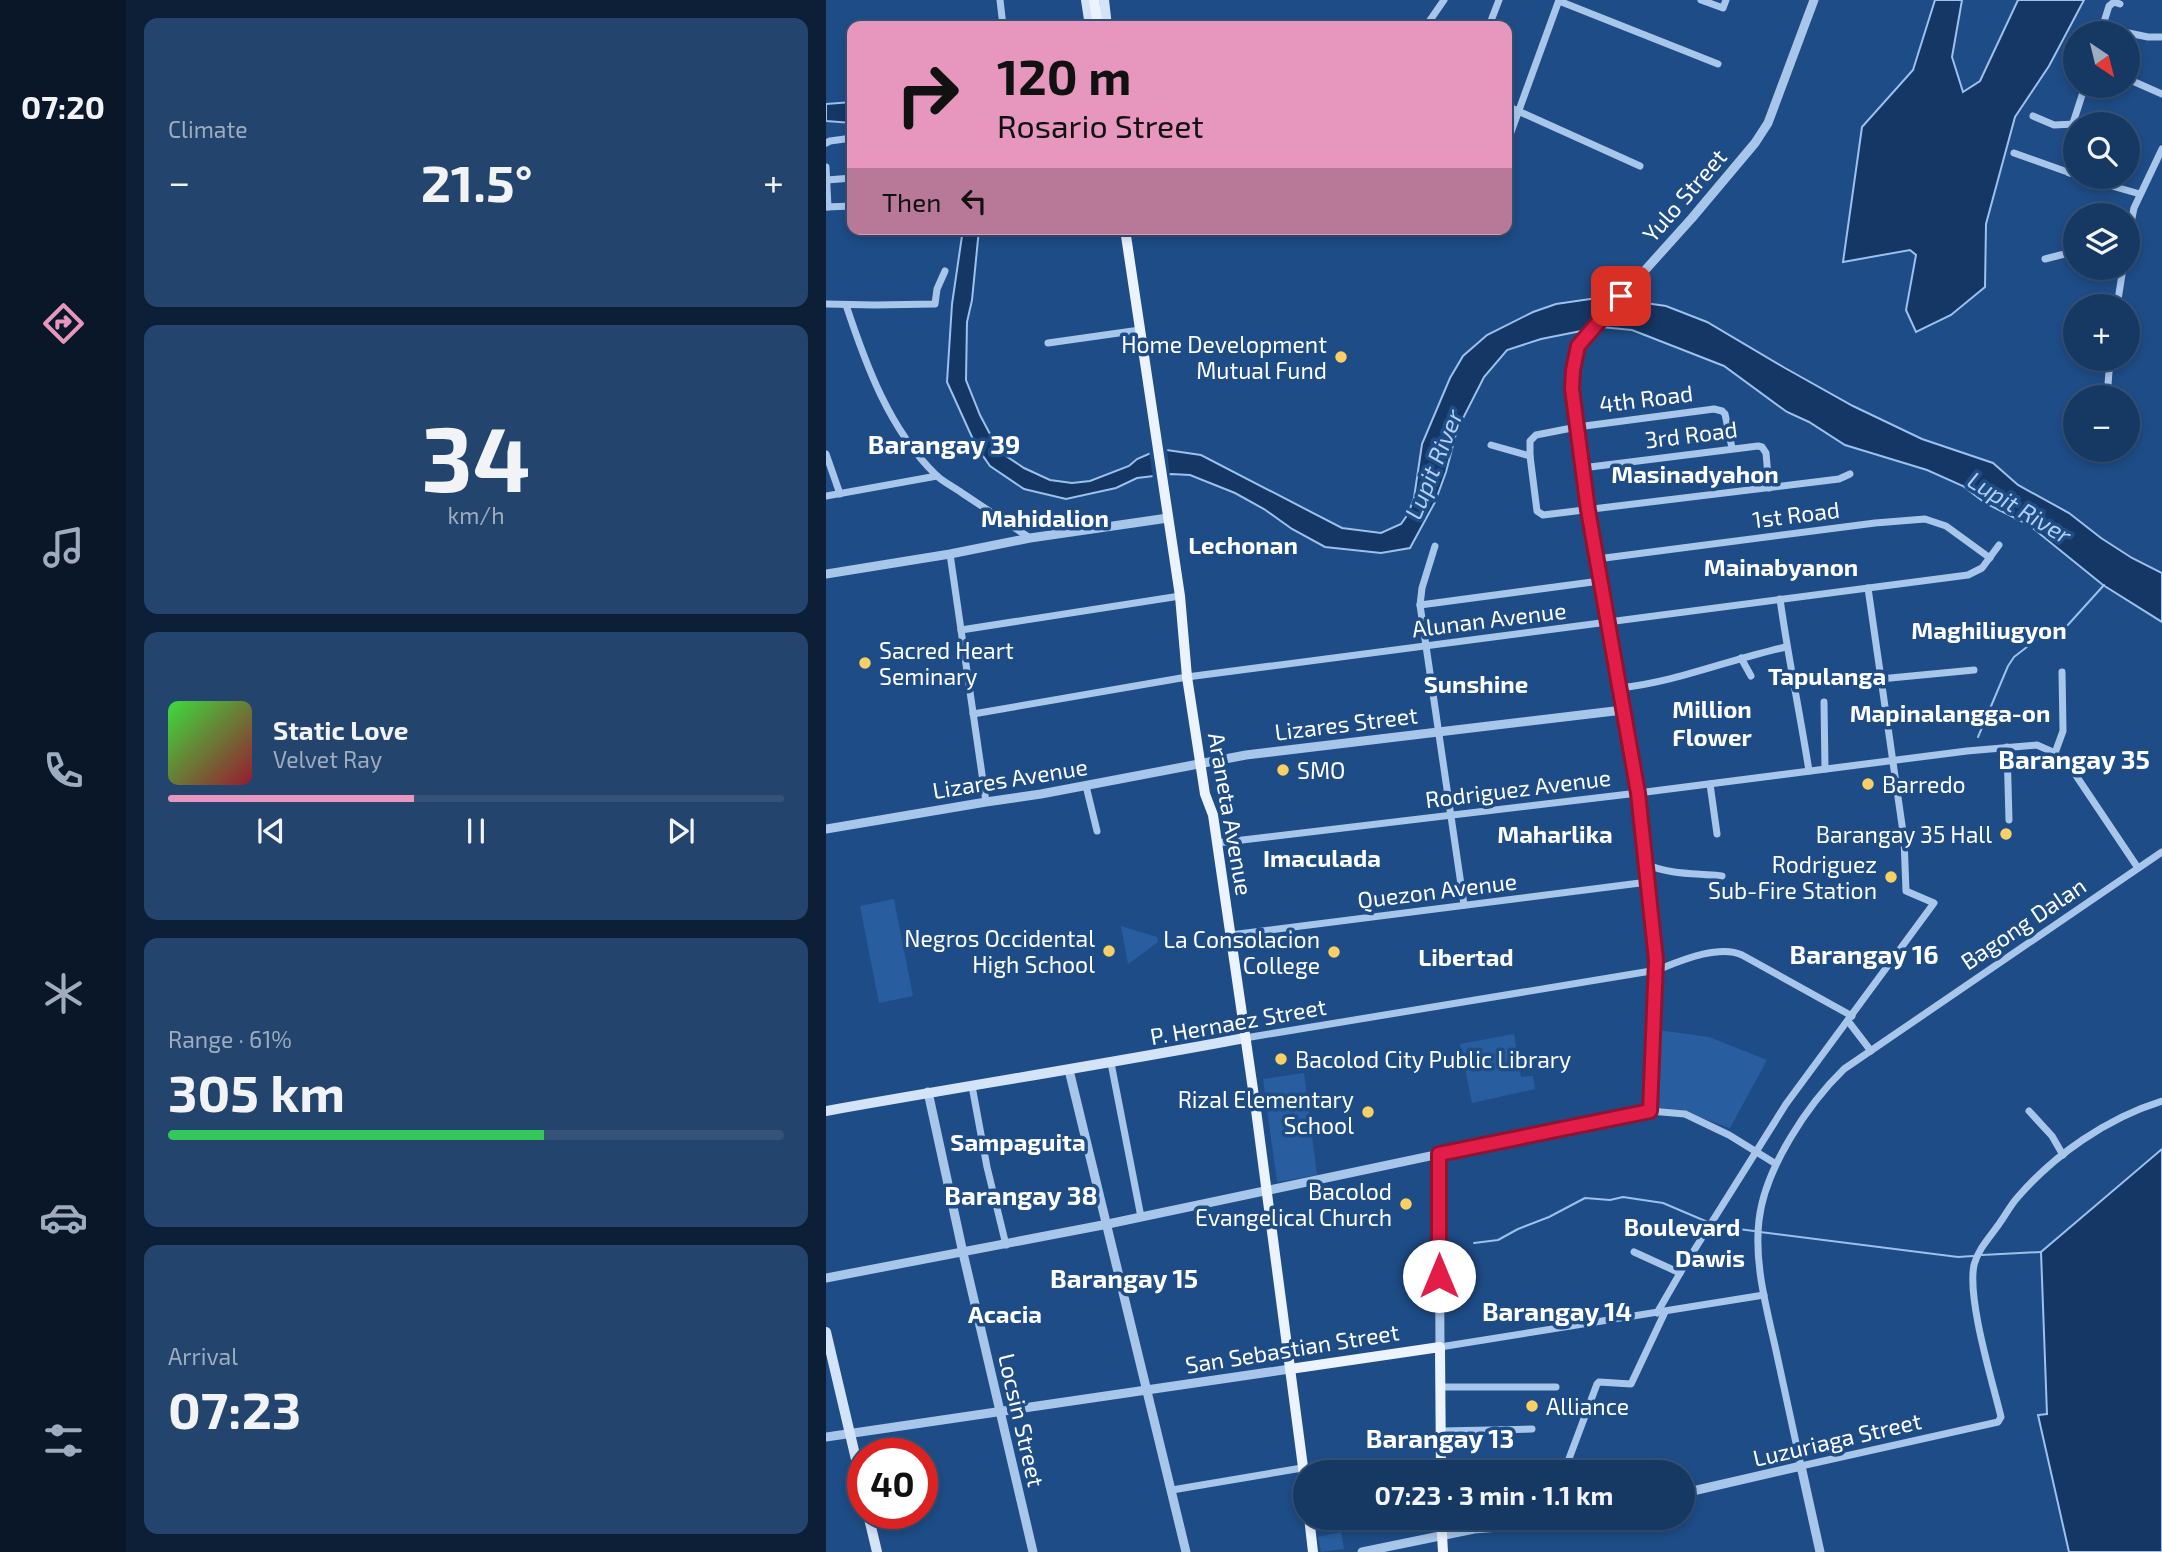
<!DOCTYPE html>
<html lang="en">
<head>
<meta charset="utf-8">
<style>
  :root { --surface:#163964; --page:#23446d; --text:#f1f3f6; --muted:#9eacbf; --line:#355378; --accent:#e797bd }
  body { margin:0; font-family:"Exo 2",sans-serif; background:var(--page); color:var(--text); height:100vh; display:flex; flex-direction:column; font-size:26px; white-space:nowrap }
  * { box-sizing:border-box; margin:0 }
  p { font-size:23px; color:var(--muted) }
  .icon { flex:none; width:38px; height:38px; fill:none; stroke:currentColor; stroke-width:2; stroke-linecap:round; stroke-linejoin:round }
  .map { position:relative; flex:1; overflow:hidden }
  .sheet { display:flex; flex-direction:column; gap:18px; padding:18px; background:#0c1f37; width:700px }
  .sheet>* { flex:none }
  .hud { position:absolute; left:21px; top:21px; width:665px; height:214px; border-radius:14px; box-shadow:0 4px 10px #0003,0 0 0 2px var(--line); background:#e797bd; color:#111; overflow:hidden }
  .needle { width:46px; rotate:145deg }
  .fabs { position:absolute; left:1237px; top:21px; display:grid; gap:14px }
  .fabs a { display:grid; place-items:center; width:77px; height:77px; border-radius:50%; background:var(--surface); box-shadow:0 4px 10px #0003,0 0 0 2px var(--line); font-size:35px }
  .speed { position:absolute; left:21px; top:1438px; display:flex; gap:14px; font-size:35px; font-weight:700; text-align:center }
  .speed>* { display:grid; place-content:center; width:91px; height:91px; border-radius:50%; background:var(--surface); box-shadow:0 4px 10px #0003,0 0 0 2px var(--line); line-height:1 }
  .speed .limit { border:10px solid #d22; background:#fff; color:#111 }
  .pin { position:absolute; display:grid; place-items:center; width:60px; height:60px; color:#fff; margin:-30px; border-radius:14px; box-shadow:0 4px 10px #0006 }
  .me { position:absolute; width:77px; margin:-38px; rotate:0deg; stroke-linejoin:round; filter:drop-shadow(0 0 5px #0008) }
  .turn { display:flex; align-items:center; gap:24px; height:147px; padding:0 35px; font-size:32px }
  .turn .icon { width:91px; height:91px; stroke-width:2.5 }
  .turn b { display:block; font-size:49px; line-height:60px }
  .then { display:flex; align-items:center; height:66px; padding:0 35px; background:#0003; gap:14px; font-size:26px }
  .big { font-size:52px; font-weight:700; line-height:1.1 }
  .sheet .card { flex:1; display:flex; flex-direction:column; justify-content:center; gap:10px; min-width:0; padding:0 24px; border-radius:14px; background:var(--page) }
  .sheet .dial { align-items:center; gap:0 }
  .dial b { font-size:91px; line-height:1 }
  .song { display:flex; align-items:center; gap:21px }
  .cover { width:84px; height:84px; border-radius:10px; background:linear-gradient(135deg,hsl(120 70% 55%),hsl(350 70% 35%)) }
  .played { height:7px; border-radius:4px; background:linear-gradient(90deg,var(--accent) 40%,var(--line) 40%) }
  .keys { display:flex; justify-content:space-around; direction:ltr }
  .heat { display:flex; justify-content:space-between; align-items:center; font-size:38px; direction:ltr }
  .charge { height:10px; border-radius:5px; background:linear-gradient(90deg,#34c759 61%,var(--line) 0) }
  .trip { position:absolute; left:467px; top:1460px; width:402px; height:70px; border-radius:35px; background:var(--surface); box-shadow:0 4px 10px #0003,0 0 0 2px var(--line); font-weight:700; line-height:70px; text-align:center }
  main { display:flex; flex:1; min-height:0 }
  .dock { display:flex; flex-direction:column; width:126px; justify-content:space-around; align-items:center; background:#091728; color:var(--muted) }
  .dock .icon { width:49px; height:49px }
  .dock .current { color:var(--accent) }
  .dock b { font-size:32px; color:var(--text) }
  .map>svg:first-child { display:block }
  .green { fill:#285e9f }
  .water { fill:#143765; stroke:#9bc1ec; stroke-width:2 }
  .pier { fill:#1e4c86 }
  .lines { fill:none; stroke-linecap:round; stroke-linejoin:round }
  .stream { stroke:#9bc1ec; stroke-width:2 }
  .minor { stroke:#a7c6ea; stroke-width:7 }
  .tertiary { stroke:#a7c6ea; stroke-width:9 }
  .secondary { stroke:#d3e3f8; stroke-width:10 }
  .primary { stroke:#ebf3fe; stroke-width:10 }
  .route-casing { stroke:#92132f; stroke-width:18 }
  .route { stroke:#e11d48; stroke-width:12 }
  .poi-dot { fill:#f9cf66; stroke:#1e4c86; stroke-width:2.5 }
  .labels { text-anchor:middle; dominant-baseline:central; stroke-width:7; stroke-linejoin:round; paint-order:stroke }
  .street-label { font-size:23px; fill:#fff; stroke:#1e4c86 }
  .poi-label { font-size:23px; fill:#fff; stroke:#1e4c86; text-anchor:end }
  .water-label { font-size:24px; font-style:italic; fill:#b3d0f2; stroke:#1e4c86 }
  .neighbourhood-label { font-size:24px; font-weight:bold; fill:#fff; stroke:#1e4c86 }
  .quarter-label { font-size:26px; font-weight:bold; fill:#fff; stroke:#1e4c86 }
</style>
</head>
<body>
<main>
<nav class="dock">
<b>07:20</b>
<svg class="icon current" aria-label="directions" viewBox="0 0 24 24"><path d="M12 3l9 9-9 9-9-9zM9 14v-3h6M13 9l2 2-2 2"/></svg>
<svg class="icon" aria-label="music" viewBox="0 0 24 24"><path d="M9 18V5l10-2v13"/><circle cx="6" cy="18" r="3"/><circle cx="16" cy="16" r="3"/></svg>
<svg class="icon" aria-label="phone" viewBox="0 0 24 24"><path d="M5 4h4l2 5-3 2q2 4 5 5l2-3 5 2v4C11 20 4 13 5 4z"/></svg>
<svg class="icon" aria-label="climate" viewBox="0 0 24 24"><path d="M12 3v18M4 7l16 10M4 17L20 7"/></svg>
<svg class="icon" aria-label="car" viewBox="0 0 24 24"><path d="M5 17H2v-5l4-1 3-4h7l3 4 3 1v5h-3M9 17h6M6 11h13"/><circle cx="7" cy="17" r="2"/><circle cx="17" cy="17" r="2"/></svg>
<svg class="icon" aria-label="filters" viewBox="0 0 24 24"><path d="M4 7h16M4 17h16"/><circle cx="9" cy="7" r="2"/><circle cx="15" cy="17" r="2"/></svg>
</nav>
<section class="sheet">
<div class="card"><p>Climate</p>
<div class="heat"><a>−</a><b class="big">21.5°</b><a>+</a></div>
</div>
<div class="card dial"><b>34</b><p>km/h</p></div>
<div class="card">
<div class="song"><i class="cover"></i><div><b>Static Love</b><p>Velvet Ray</p></div></div>
<div class="played"></div>
<div class="keys"><svg class="icon" aria-label="previous" viewBox="0 0 24 24"><path d="M18 5L8 12l10 7zM5 5v14"/></svg><svg class="icon" aria-label="pause" viewBox="0 0 24 24"><path d="M8 5v14M16 5v14"/></svg><svg class="icon" aria-label="next" viewBox="0 0 24 24"><path d="M6 5l10 7-10 7zM19 5v14"/></svg></div>
</div>
<div class="card"><p>Range · 61%</p><b class="big">305 km</b><div class="charge"></div></div>
<div class="card"><p>Arrival</p><b class="big">07:23</b></div>
</section>
<div class="map">
<svg width="1336" height="1552" viewBox="0 0 1336 1552">
  <rect width="100%" height="100%" fill="#1e4c86"/>
  <g class="green">
    <path d="M 68,899 L 87,996 L 53,1003 L 34,906 Z"/>
    <path d="M 295,926 L 331,937 L 332,942 L 302,964 Z"/>
    <path d="M 832,1030 L 883,1037 L 941,1060 L 904,1128 L 859,1112 L 858,1110 L 831,1108 Z"/>
    <path d="M 688,1034 L 695,1077 L 707,1076 L 709,1089 L 646,1103 L 634,1044 Z"/>
    <path d="M 478,1073 L 491,1175 L 451,1182 L 437,1079 Z"/>
    <path d="M 515,1532 L 518,1549 L 495,1552 L 492,1537 Z"/>
  </g>
  <g class="water">
    <path d="M 1109,0 L 1136,0 L 1126,57 L 1137,92 L 1154,81 L 1192,0 L 1258,0 L 1223,66 L 1189,117 L 1160,224 L 1159,287 L 1125,315 L 1090,332 L 1080,310 L 1090,255 L 1084,250 L 1017,262 L 1036,127 L 1087,70 Z"/>
    <path d="M 26,102 L 26,123 L 0,121 L 0,104 Z"/>
    <path d="M 137,229 L 153,229 L 146,300 L 141,322 L 140,380 L 154,415 L 165,436 L 180,456 L 198,468 L 224,480 L 246,483 L 264,481 L 303,466 L 311,459 L 334,449 L 375,455 L 516,528 L 555,533 L 575,524 L 582,514 L 588,498 L 596,444 L 624,378 L 637,356 L 661,335 L 707,312 L 730,304 L 778,297 L 840,306 L 881,322 L 959,368 L 1027,406 L 1096,439 L 1167,463 L 1192,485 L 1243,513 L 1275,538 L 1306,558 L 1336,573 L 1336,622 L 1277,585 L 1203,525 L 1159,503 L 1137,486 L 1101,470 L 1019,445 L 983,422 L 961,412 L 898,366 L 806,330 L 775,327 L 715,339 L 681,350 L 658,377 L 631,430 L 620,472 L 609,502 L 584,548 L 555,553 L 499,547 L 466,529 L 438,509 L 409,493 L 364,475 L 345,474 L 311,478 L 290,488 L 240,499 L 198,489 L 164,466 L 150,446 L 121,382 L 126,304 Z"/>
    <path d="M 1336,1149 L 1336,1552 L 1243,1552 L 1212,1415 L 1221,1414 L 1215,1252 Z"/>
  </g>
  <path class="pier" d="M 333,446 L 341,447 L 344,478 L 327,480 L 323,450 Z"/>
  <g class="lines">
    <g class="stream">
      <path d="M 1152,737 L 1182,666 L 1188,657 L 1219,633 L 1240,627 L 1278,585"/>
      <path d="M 889,1226 L 928,1231"/>
      <path d="M 934,1232 L 1132,1257 L 1147,1256"/>
      <path d="M 648,1243 L 672,1240 L 692,1229 L 723,1217 L 759,1198 L 784,1200 L 797,1197 L 837,1203 L 884,1223"/>
      <path d="M 1156,1255 L 1215,1252"/>
    </g>
    <g class="minor">
      <path d="M 174,0 L 177,26"/>
      <path d="M 875,0 L 897,8 L 900,0"/>
      <path d="M 733,1 L 892,64"/>
      <path d="M 1294,4 L 1288,2 L 1283,6 L 1277,25 L 1278,28 L 1322,37 L 1336,37"/>
      <path d="M 600,26 L 618,0"/>
      <path d="M 663,26 L 673,0"/>
      <path d="M 1302,79 L 1336,94"/>
      <path d="M 681,106 L 814,166"/>
      <path d="M 1207,116 L 1228,125 L 1249,124"/>
      <path d="M 0,143 L 4,141 L 26,138"/>
      <path d="M 681,143 L 733,0"/>
      <path d="M 1302,148 L 1303,148"/>
      <path d="M 1188,153 L 1250,175"/>
      <path d="M 0,167 L 2,207"/>
      <path d="M 1243,173 L 1248,129 L 1247,123 L 1258,89"/>
      <path d="M 1254,177 L 1314,194"/>
      <path d="M 1,180 L 26,178"/>
      <path d="M 0,207 L 26,206"/>
      <path d="M 1302,238 L 1308,208 L 1336,149"/>
      <path d="M 1219,259 L 1250,251"/>
      <path d="M 0,304 L 49,305 L 109,304 L 111,289 L 119,271"/>
      <path d="M 20,305 C 40,365 63,429 110,475 C 117,482 128,487 136,493 C 159,508 181,523 204,538"/>
      <path d="M 1291,306 L 1297,268"/>
      <path d="M 222,343 L 314,330"/>
      <path d="M 1281,397 L 1284,359"/>
      <path d="M 665,445 L 704,456 L 711,511 L 717,515 L 1013,479 L 1024,474"/>
      <path d="M 0,454 L 14,494"/>
      <path d="M 704,456 L 704,441 L 710,435 L 751,427 L 888,409 L 896,411 L 899,414 L 906,448"/>
      <path d="M 756,468 L 932,446 L 936,447 L 940,453 L 943,488"/>
      <path d="M 0,496 L 111,476"/>
      <path d="M 609,546 L 596,588 L 594,605 L 638,905"/>
      <path d="M 124,554 L 160,802"/>
      <path d="M 771,559 L 1049,523 L 1099,519 L 1120,526 L 1164,558"/>
      <path d="M 954,599 C 962,657 974,713 983,771"/>
      <path d="M 594,605 L 774,581"/>
      <path d="M 135,630 L 354,596"/>
      <path d="M 915,658 L 925,676"/>
      <path d="M 1054,679 L 1148,670"/>
      <path d="M 793,688 C 851,682 904,659 960,647"/>
      <path d="M 998,702 L 999,769"/>
      <path d="M 147,714 L 361,677 L 1142,575 L 1156,568 L 1173,545"/>
      <path d="M 1181,747 L 1183,820"/>
      <path d="M 1229,753 L 1237,731 L 1236,672"/>
      <path d="M 884,784 L 891,834"/>
      <path d="M 260,786 L 271,831"/>
      <path d="M 391,843 L 812,793 L 1141,751 L 1211,745 L 1229,753 L 1247,771 L 1312,868"/>
      <path d="M 1336,852 L 1018,1069 C 982,1104 939,1168 933,1220 C 928,1262 940,1306 949,1346 C 958,1386 966,1426 975,1466 L 1172,1422 L 1175,1417 C 1166,1380 1141,1299 1148,1265 C 1152,1249 1164,1237 1173,1224 C 1179,1216 1184,1206 1191,1198 C 1228,1155 1281,1118 1336,1101"/>
      <path d="M 819,864 C 845,875 868,873 896,876"/>
      <path d="M 404,935 L 822,882"/>
      <path d="M 1022,1021 L 1045,1051"/>
      <path d="M 419,1038 L 831,970 C 854,961 893,944 916,955 L 1026,1016"/>
      <path d="M 285,1063 L 315,1217"/>
      <path d="M 146,1086 L 161,1167 L 180,1245"/>
      <path d="M 824,1111 L 859,1114 L 903,1135 L 950,1164"/>
      <path d="M 1203,1111 L 1226,1136 L 1237,1155"/>
      <path d="M 808,1252 L 854,1273"/>
      <path d="M 831,1313 L 857,1268 L 960,1104 L 1108,903 L 1080,891 L 1078,839 L 1042,588"/>
      <path d="M 614,1347 L 938,1295"/>
      <path d="M 615,1387 L 730,1387"/>
      <path d="M 616,1431 L 706,1429"/>
      <path d="M 738,1472 L 771,1384 L 773,1382 L 805,1384 L 839,1312"/>
      <path d="M 346,1490 L 476,1468"/>
    </g>
    <g class="tertiary">
      <path d="M 0,574 L 124,554 L 204,538 L 342,518"/>
      <path d="M 0,829 L 160,802 L 215,794 L 420,755 L 797,710"/>
      <path d="M 243,1070 L 360,1552"/>
      <path d="M 102,1092 L 137,1253 L 207,1552"/>
      <path d="M 613,1154 L 614,1347"/>
      <path d="M 0,1278 L 282,1224 L 770,1121 L 824,1111 L 830,960 L 812,793 L 762,510 L 746,389 C 747,369 747,353 759,337 L 866,218 L 929,143 L 942,123 L 988,0"/>
      <path d="M 0,1437 L 464,1369"/>
      <path d="M 858,1493 L 975,1466 L 994,1552"/>
      <path d="M 536,1552 L 648,1529 L 710,1524 L 747,1517"/>
    </g>
    <g class="secondary">
      <path d="M 260,0 L 264,26"/>
      <path d="M 278,0 L 281,26"/>
      <path d="M 0,1111 C 140,1086 280,1064 419,1038"/>
      <path d="M 0,1332 L 37,1489"/>
      <path d="M 42,1514 L 51,1552"/>
    </g>
    <g class="primary">
      <path d="M 268,0 L 272,26"/>
      <path d="M 299,229 L 354,596 L 361,677 L 379,794 L 387,815 L 430,1110 L 480,1490"/>
      <path d="M 464,1369 L 614,1347 L 615,1472"/>
      <path d="M 483,1517 L 487,1552"/>
      <path d="M 615,1517 L 617,1552"/>
    </g>
  </g>
  <g class="lines">
    <g class="route-casing">
      <path id="route" d="M 613,1276 L 613,1154 L 824,1111 L 830,960 L 812,793 L 762,510 L 746,389 L 747,370 L 752,346 L 795,296"/>
    </g>
    <use href="#route" class="route"/>
  </g>
  <g class="poi-dot">
    <circle cx="515" cy="357" r="7"/>
    <circle cx="39" cy="663" r="7"/>
    <circle cx="457" cy="770" r="7"/>
    <circle cx="1042" cy="784" r="7"/>
    <circle cx="1180" cy="834" r="7"/>
    <circle cx="1065" cy="877" r="7"/>
    <circle cx="283" cy="951" r="7"/>
    <circle cx="508" cy="952" r="7"/>
    <circle cx="455" cy="1059" r="7"/>
    <circle cx="542" cy="1112" r="7"/>
    <circle cx="580" cy="1204" r="7"/>
    <circle cx="706" cy="1406" r="7"/>
  </g>
  <g class="labels">
    <g class="street-label">
      <text transform="translate(858 195) rotate(-49)">Yulo Street</text>
      <text transform="translate(820 398) rotate(-7)">4th Road</text>
      <text transform="translate(865 434) rotate(-7)">3rd Road</text>
      <text transform="translate(970 514) rotate(-7)">1st Road</text>
      <text transform="translate(663 619) rotate(-7)">Alunan Avenue</text>
      <text transform="translate(520 723) rotate(-7)">Lizares Street</text>
      <text transform="translate(184 778) rotate(-9)">Lizares Avenue</text>
      <text transform="translate(692 788) rotate(-7)">Rodriguez Avenue</text>
      <text transform="translate(405 814) rotate(80)">Araneta Avenue</text>
      <text transform="translate(611 890) rotate(-7)">Quezon Avenue</text>
      <text transform="translate(1197 923) rotate(-34)">Bagong Dalan</text>
      <text transform="translate(412 1021) rotate(-10)">P. Hernaez Street</text>
      <text transform="translate(466 1348) rotate(-9)">San Sebastian Street</text>
      <text transform="translate(196 1420) rotate(77)">Locsin Street</text>
      <text transform="translate(1011 1439) rotate(-13)">Luzuriaga Street</text>
    </g>
    <g class="poi-label">
      <text x="501" y="344">Home Development<tspan x="501" dy="26">Mutual Fund</tspan></text>
      <text x="53" y="650" text-anchor="start">Sacred Heart<tspan x="53" dy="26">Seminary</tspan></text>
      <text x="471" y="770" text-anchor="start">SMO</text>
      <text x="1056" y="784" text-anchor="start">Barredo</text>
      <text x="1166" y="834">Barangay 35 Hall</text>
      <text x="1051" y="864">Rodriguez<tspan x="1051" dy="26">Sub-Fire Station</tspan></text>
      <text x="269" y="938">Negros Occidental<tspan x="269" dy="26">High School</tspan></text>
      <text x="494" y="939">La Consolacion<tspan x="494" dy="26">College</tspan></text>
      <text x="469" y="1059" text-anchor="start">Bacolod City Public Library</text>
      <text x="528" y="1099">Rizal Elementary<tspan x="528" dy="26">School</tspan></text>
      <text x="566" y="1191">Bacolod<tspan x="566" dy="26">Evangelical Church</tspan></text>
      <text x="720" y="1406" text-anchor="start">Alliance</text>
    </g>
    <g class="water-label">
      <text transform="translate(607 464) rotate(-68)">Lupit River</text>
      <text transform="translate(1194 507) rotate(31)">Lupit River</text>
    </g>
    <g class="neighbourhood-label">
      <text x="869" y="473">Masinadyahon</text>
      <text x="219" y="517">Mahidalion</text>
      <text x="417" y="544">Lechonan</text>
      <text x="955" y="566">Mainabyanon</text>
      <text x="1163" y="629">Maghiliugyon</text>
      <text x="1001" y="675">Tapulanga</text>
      <text x="650" y="683">Sunshine</text>
      <text x="886" y="708">Million<tspan x="886" dy="28">Flower</tspan></text>
      <text x="1124" y="712">Mapinalangga-on</text>
      <text x="729" y="833">Maharlika</text>
      <text x="496" y="857">Imaculada</text>
      <text x="640" y="956">Libertad</text>
      <text x="192" y="1141">Sampaguita</text>
      <text x="856" y="1226">Boulevard</text>
      <text x="884" y="1257">Dawis</text>
      <text x="179" y="1313">Acacia</text>
    </g>
    <g class="quarter-label">
      <text x="118" y="443">Barangay 39</text>
      <text x="1248" y="758">Barangay 35</text>
      <text x="1038" y="953">Barangay 16</text>
      <text x="195" y="1194">Barangay 38</text>
      <text x="298" y="1277">Barangay 15</text>
      <text x="731" y="1310">Barangay 14</text>
      <text x="614" y="1437">Barangay 13</text>
    </g>
  </g>
</svg>
<div class="fabs">
<a><svg class="needle" viewBox="-14 -14 28 28"><path d="M0-13l5 13h-10z" fill="#e53935"/><path d="M0 13l5-13h-10z" fill="#9eacbf"/></svg></a>
<a><svg class="icon" aria-label="search" viewBox="0 0 24 24"><circle cx="10" cy="10" r="6"/><path d="M15 15l6 6"/></svg></a>
<a><svg class="icon" aria-label="layers" viewBox="0 0 24 24"><path d="M12 4l9 5-9 5-9-5zM3 14l9 5 9-5"/></svg></a>
<a>+</a>
<a>−</a>
</div>
<div class="speed"><div class="limit">40</div></div>
<div class="pin" style="left:795px;top:296px;background:#d93025"><svg class="icon" aria-label="arrive" viewBox="0 0 24 24"><path d="M6 21V4h12l-3 4 3 4H6"/></svg></div>
<svg class="me" style="left:613px;top:1276px" viewBox="-20 -20 40 40"><circle r="19" fill="#fff"/><path d="M0-13L10 11 0 6-10 11z" fill="#e11d48"/></svg>
<div class="trip">07:23 · 3 min · 1.1 km</div>
<div class="hud">
<div class="turn"><svg class="icon" aria-label="right" viewBox="0 0 24 24"><path d="M7 20v-9h11M14 6l5 5-5 5"/></svg><div><b>120 m</b>Rosario Street</div></div>
<div class="then">Then<svg class="icon" aria-label="left" viewBox="0 0 24 24"><path d="M17 20v-9H6M10 6l-5 5 5 5"/></svg></div>
</div>
</div>
</main>
</body>
</html>
